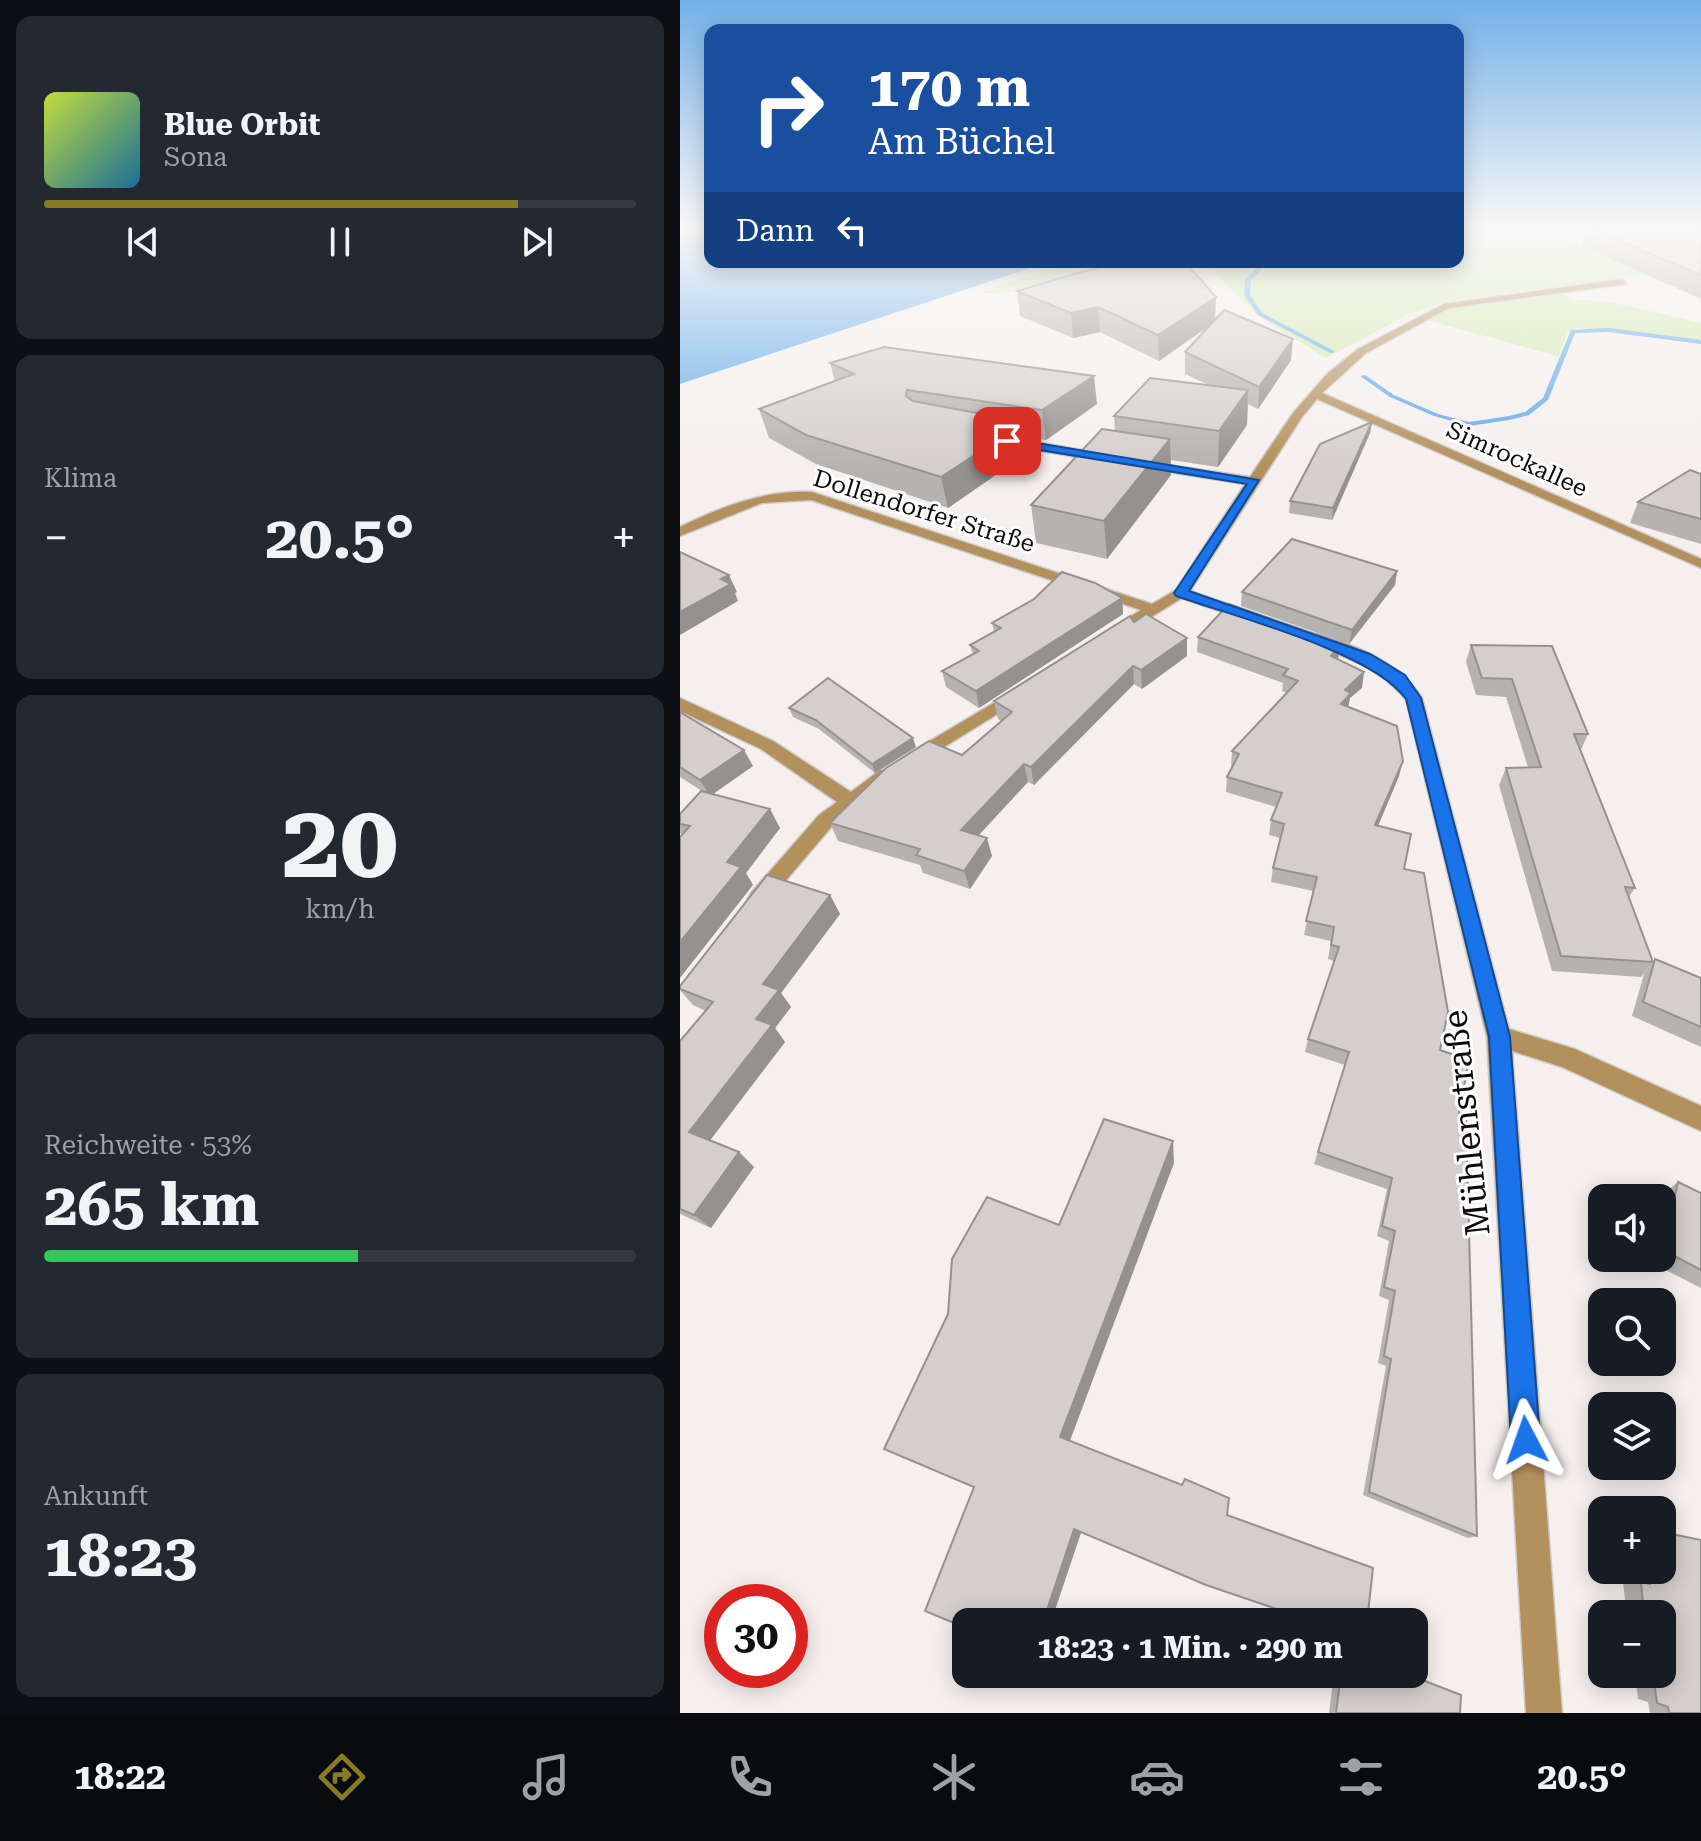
<!DOCTYPE html>
<html lang="de">
<head>
<meta charset="utf-8">
<style>
  :root { --surface:#171b24; --page:#242831; --text:#f1f3f6; --muted:#9ea1a6; --line:#363941; --accent:#887b21 }
  body { margin:0; font-family:"Roboto Serif",serif; background:var(--page); color:var(--text); height:100vh; display:flex; flex-direction:column; font-size:30px; white-space:nowrap }
  * { box-sizing:border-box; margin:0 }
  p { font-size:26px; color:var(--muted) }
  .icon { flex:none; width:44px; height:44px; fill:none; stroke:currentColor; stroke-width:2; stroke-linecap:round; stroke-linejoin:round }
  .map { position:relative; flex:1; overflow:hidden }
  .panel { display:flex; flex-direction:column; gap:16px; padding:16px; background:#0d0f14; width:680px }
  .panel>* { flex:none }
  .guide { position:absolute; left:24px; top:24px; width:760px; height:244px; border-radius:16px; box-shadow:0 4px 20px #0003; background:#1a4fa0; color:#fff; overflow:hidden }
  .buttons { position:absolute; left:908px; top:1184px; display:grid; gap:16px }
  .buttons a { display:grid; place-items:center; width:88px; height:88px; border-radius:16px; background:var(--surface); box-shadow:0 4px 20px #0003; font-size:40px }
  .speed { position:absolute; left:24px; top:1584px; display:flex; gap:16px; font-size:40px; font-weight:700; text-align:center }
  .speed>* { display:grid; place-content:center; width:104px; height:104px; border-radius:50%; background:var(--surface); box-shadow:0 4px 20px #0003; line-height:1 }
  .speed .limit { border:12px solid #d22; background:#fff; color:#111 }
  .pin { position:absolute; display:grid; place-items:center; width:68px; height:68px; color:#fff; margin:-34px; border-radius:16px; box-shadow:0 4px 12px #0006 }
  .me { position:absolute; width:88px; margin:-44px; rotate:356deg; stroke-linejoin:round; filter:drop-shadow(0 0 6px #0008) }
  .turn { display:flex; align-items:center; gap:28px; height:168px; padding:0 32px; font-size:36px }
  .turn .icon { width:104px; height:104px; stroke-width:2.5 }
  .turn b { display:block; font-size:56px; line-height:68px }
  .then { display:flex; align-items:center; height:76px; padding:0 32px; background:#0003; gap:16px; font-size:30px }
  .big { font-size:60px; font-weight:700; line-height:1.1 }
  .panel .widget { flex:1; display:flex; flex-direction:column; justify-content:center; gap:12px; min-width:0; padding:0 28px; border-radius:16px; background:var(--page) }
  .panel .dial { align-items:center; gap:0 }
  .dial b { font-size:104px; line-height:1 }
  .song { display:flex; align-items:center; gap:24px }
  .cover { width:96px; height:96px; border-radius:12px; background:linear-gradient(135deg,hsl(70 70% 55%),hsl(200 70% 35%)) }
  .played { height:8px; border-radius:4px; background:linear-gradient(90deg,var(--accent) 80%,var(--line) 80%) }
  .keys { display:flex; justify-content:space-around; direction:ltr }
  .heat { display:flex; justify-content:space-between; align-items:center; font-size:44px; direction:ltr }
  .charge { height:12px; border-radius:6px; background:linear-gradient(90deg,#34c759 53%,var(--line) 0) }
  .trip { position:absolute; left:272px; top:1608px; width:476px; height:80px; border-radius:16px; background:var(--surface); box-shadow:0 4px 20px #0003; font-weight:700; line-height:80px; text-align:center }
  .menu { display:flex; height:128px; justify-content:space-around; align-items:center; background:#090b0e; color:var(--muted) }
  .menu .icon { width:56px; height:56px }
  .menu .current { color:var(--accent) }
  .menu b { font-size:36px; color:var(--text) }
  main { display:flex; flex:1; min-height:0 }
  .map>svg:first-child { display:block }
  .green { fill:#d0eaae }
  .water { fill:#62aaeb }
  .lines { fill:none; stroke-linecap:round; stroke-linejoin:round }
  .stream { fill:#62aaeb; fill-rule:evenodd }
  .street-casing { stroke:#d0cbca; stroke-width:3 }
  .street { fill:#b3915d; fill-rule:evenodd }
  .wall { fill:#b6b2b0 }
  .shaded-wall { fill:#949190 }
  .building { fill:#d4cfcd; stroke:#949190; stroke-width:2 }
  .route { fill:#1a73e8; stroke:#114b97; stroke-width:2 }
  .labels { text-anchor:middle; dominant-baseline:central; stroke-width:6; stroke-linejoin:round; paint-order:stroke }
  .far-street-label { font-size:24px; fill:#0d0b0b; stroke:#fffefe }
  .near-street-label { font-size:34px; fill:#0d0b0b; stroke:#fffefe }
</style>
</head>
<body>
<main>
<section class="panel">
<div class="widget">
<div class="song"><i class="cover"></i><div><b>Blue Orbit</b><p>Sona</p></div></div>
<div class="played"></div>
<div class="keys"><svg class="icon" aria-label="previous" viewBox="0 0 24 24"><path d="M18 5L8 12l10 7zM5 5v14"/></svg><svg class="icon" aria-label="pause" viewBox="0 0 24 24"><path d="M8 5v14M16 5v14"/></svg><svg class="icon" aria-label="next" viewBox="0 0 24 24"><path d="M6 5l10 7-10 7zM19 5v14"/></svg></div>
</div>
<div class="widget"><p>Klima</p>
<div class="heat"><a>−</a><b class="big">20.5°</b><a>+</a></div>
</div>
<div class="widget dial"><b>20</b><p>km/h</p></div>
<div class="widget"><p>Reichweite · 53%</p><b class="big">265 km</b><div class="charge"></div></div>
<div class="widget"><p>Ankunft</p><b class="big">18:23</b></div>
</section>
<div class="map">
<svg width="1021" height="1713" viewBox="0 0 1021 1713">
  <rect width="100%" height="100%" fill="#f5f0ee"/>
  <g class="green">
    <path d="M 778,228 L 944,228 L 886,239 L 971,274 L 767,301 L 727,315 L 646,358 L 577,315 L 533,272 L 514,262 L 778,262 Z"/>
    <path d="M 391,262 L 428,262 L 326,293 L 300,293 Z"/>
    <path d="M 880,293 L 892,300 L 926,301 L 1021,323 L 1021,341 L 896,328 L 887,334 L 878,356 L 742,319 L 775,306 Z"/>
  </g>
  <path class="water" d="M 0,228 L 30,228 L 30,262 L 368,262 L 0,384 Z"/>
  <g class="lines">
    <g class="stream">
      <path d="M 583,262 L 589,262 L 571,280 L 570,295 L 582,313 L 654,351 L 654,353 L 650,353 L 578,315 L 564,295 L 565,280 Z"/>
      <path d="M 928,328 L 1021,340 L 1021,344 L 928,332 L 895,333 L 868,400 L 849,415 L 829,420 L 789,426 L 754,416 L 710,397 L 680,376 L 685,375 L 714,395 L 758,414 L 789,422 L 829,416 L 845,412 L 863,398 L 891,330 Z"/>
    </g>
    <g class="street-casing">
      <g id="street">
        <path d="M 943,279 L 946,284 L 769,308 L 686,353 L 642,393 L 1021,559 L 1021,568 L 637,399 L 622,417 L 510,591 L 573,613 L 573,619 L 568,621 L 502,598 L 437,638 L 425,638 L 425,632 L 461,610 L 131,500 L 82,503 L 0,536 L 0,527 C 43,506 84,490 132,492 L 472,604 L 496,590 L 565,484 L 464,468 L 458,464 L 460,461 L 570,477 L 613,413 L 647,374 L 678,349 L 764,304 Z"/>
        <path d="M 322,436 L 424,454 L 430,458 L 424,462 L 318,443 L 318,437 Z"/>
        <path d="M 636,634 C 677,645 718,662 742,698 L 829,1029 L 895,1049 L 1021,1106 L 1021,1131 L 882,1067 L 832,1051 L 882,1713 L 846,1713 L 807,1037 L 726,699 L 697,671 L 630,642 L 628,639 Z"/>
        <path d="M 339,688 L 347,693 L 345,697 L 240,762 L 228,762 L 225,758 L 228,754 Z"/>
        <path d="M 0,698 L 93,741 L 171,792 L 200,770 L 214,770 L 216,775 L 153,825 L 85,905 L 71,905 L 68,899 L 71,893 L 139,815 L 157,802 L 81,749 L 0,711 Z"/>
      </g>
    </g>
    <use href="#street" class="street"/>
  </g>
  <g class="wall">
    <path d="M 907,228 L 1021,228 L 1021,299 L 902,246 Z"/>
    <path d="M 337,291 L 535,319 L 611,360 L 578,409 L 568,404 L 567,425 L 538,467 L 491,460 L 491,475 L 427,559 L 356,543 L 351,505 L 435,431 L 434,416 L 529,385 L 505,374 L 505,352 L 530,326 L 479,361 L 420,332 L 393,338 L 340,316 Z"/>
    <path d="M 150,363 L 417,404 L 366,440 L 347,437 L 349,452 L 268,508 L 136,464 L 89,438 L 79,409 L 155,381 Z"/>
    <path d="M 692,422 L 690,433 L 652,520 L 609,513 L 610,501 Z"/>
    <path d="M 1021,474 L 1021,544 L 950,523 L 958,502 Z"/>
    <path d="M 717,571 L 715,585 L 669,644 L 561,606 L 562,592 Z"/>
    <path d="M 442,598 L 443,614 L 299,708 L 266,687 L 262,671 L 293,654 L 290,645 L 314,632 L 312,623 Z"/>
    <path d="M 454,622 L 507,638 L 507,656 L 462,689 L 454,684 L 354,785 L 348,782 L 298,835 L 312,856 L 290,889 L 243,873 L 240,865 L 158,841 L 150,823 L 282,755 L 321,721 L 318,719 L 314,701 Z"/>
    <path d="M 518,637 L 658,659 L 682,688 L 670,698 L 668,707 L 719,776 L 698,826 L 724,869 L 760,1050 L 779,1113 L 797,1536 L 788,1538 L 683,1495 L 706,1366 L 698,1363 L 709,1300 L 699,1296 L 709,1241 L 697,1236 L 707,1189 L 634,1164 L 665,1065 L 625,1052 L 628,1039 L 654,961 L 648,959 L 651,941 L 624,935 L 633,891 L 591,882 L 593,868 L 600,838 L 589,835 L 591,820 L 596,807 L 546,792 L 547,777 L 552,767 L 551,766 L 552,751 L 607,693 L 602,691 L 603,683 L 517,652 Z"/>
    <path d="M 791,645 L 908,734 L 901,750 L 955,888 L 949,897 L 973,962 L 961,977 L 872,971 L 819,785 L 826,768 L 848,767 L 826,697 L 796,695 L 786,662 Z"/>
    <path d="M 109,708 L 236,747 L 195,773 L 139,729 L 113,717 Z"/>
    <path d="M 0,712 L 73,766 L 33,794 L 100,828 L 66,873 L 73,885 L 2,835 L 0,833 L 0,814 L 22,791 L 0,777 Z"/>
    <path d="M 150,895 L 160,914 L 101,993 L 111,1007 L 95,1028 L 105,1042 L 30,1140 L 59,1152 L 74,1167 L 31,1228 L 0,1214 L 0,1041 L 26,1011 L 13,1005 L 0,990 L 0,986 Z"/>
    <path d="M 975,959 L 1021,978 L 1021,1047 L 952,1016 L 964,974 Z"/>
    <path d="M 998,1182 L 1021,1193 L 1021,1288 L 968,1261 L 969,1258 L 982,1258 L 982,1200 L 983,1194 Z"/>
    <path d="M 951,1570 L 982,1570 L 1021,1713 L 970,1713 L 968,1702 L 958,1699 L 955,1674 L 982,1674 L 982,1614 L 947,1614 L 943,1583 L 952,1582 Z"/>
    <path d="M 654,1674 L 727,1674 L 780,1713 L 649,1713 Z"/>
  </g>
  <g class="shaded-wall">
    <path d="M 536,297 L 535,321 L 479,361 L 478,335 Z"/>
    <path d="M 418,307 L 420,332 L 393,338 L 391,313 Z"/>
    <path d="M 613,339 L 611,360 L 578,409 L 579,387 Z"/>
    <path d="M 414,376 L 417,404 L 366,440 L 362,410 Z"/>
    <path d="M 568,390 L 567,425 L 538,467 L 539,431 Z"/>
    <path d="M 345,422 L 349,452 L 268,508 L 261,477 Z"/>
    <path d="M 692,422 L 690,433 L 652,520 L 653,508 Z"/>
    <path d="M 490,439 L 491,475 L 427,559 L 424,521 Z"/>
    <path d="M 717,571 L 715,585 L 669,644 L 672,630 Z"/>
    <path d="M 49,575 L 57,592 L 55,593 L 58,601 L 0,635 L 0,612 L 41,579 Z"/>
    <path d="M 442,598 L 443,614 L 299,708 L 296,691 Z"/>
    <path d="M 507,638 L 507,656 L 462,689 L 461,670 Z"/>
    <path d="M 661,643 L 658,659 L 649,671 L 651,656 Z"/>
    <path d="M 453,666 L 454,684 L 354,785 L 351,767 Z"/>
    <path d="M 684,672 L 682,688 L 670,698 L 668,708 L 661,704 L 665,690 Z"/>
    <path d="M 233,738 L 236,747 L 195,773 L 192,764 Z"/>
    <path d="M 64,750 L 73,766 L 30,796 L 20,780 Z"/>
    <path d="M 723,761 L 719,776 L 692,840 L 695,825 Z"/>
    <path d="M 344,764 L 348,782 L 287,848 L 281,830 Z"/>
    <path d="M 90,809 L 100,828 L 66,873 L 73,885 L 0,978 L 0,942 L 47,862 Z"/>
    <path d="M 307,838 L 312,856 L 290,889 L 284,871 Z"/>
    <path d="M 150,895 L 160,914 L 101,993 L 111,1007 L 95,1028 L 105,1042 L 25,1147 L 9,1132 L 76,1019 L 83,984 Z"/>
    <path d="M 493,1141 L 494,1163 L 388,1446 L 380,1437 Z"/>
    <path d="M 59,1152 L 74,1167 L 31,1228 L 14,1215 Z"/>
    <path d="M 394,1529 L 401,1533 L 371,1622 L 363,1622 Z"/>
  </g>
  <g class="building">
    <path d="M 910,228 L 1021,228 L 1021,275 Z"/>
    <path d="M 445,262 L 505,262 L 536,297 L 478,335 L 418,307 L 391,313 L 337,291 L 401,272 Z"/>
    <path d="M 544,310 L 613,339 L 579,387 L 505,352 Z"/>
    <path d="M 204,347 L 414,376 L 362,410 L 227,390 L 226,396 L 233,401 L 345,422 L 261,477 L 126,435 L 79,409 L 174,374 L 150,363 Z"/>
    <path d="M 470,378 L 568,390 L 539,431 L 434,416 Z"/>
    <path d="M 692,422 L 653,508 L 610,501 L 640,444 Z"/>
    <path d="M 422,429 L 490,439 L 424,521 L 351,505 Z"/>
    <path d="M 1010,470 L 1021,474 L 1021,519 L 958,502 Z"/>
    <path d="M 612,539 L 717,571 L 672,630 L 562,592 Z"/>
    <path d="M 0,552 L 49,575 L 41,579 L 51,584 L 0,612 Z"/>
    <path d="M 382,572 L 415,583 L 442,598 L 296,691 L 262,671 L 299,651 L 290,645 L 321,628 L 312,623 L 354,599 Z"/>
    <path d="M 549,604 L 661,643 L 651,656 L 684,672 L 665,690 L 671,693 L 661,704 L 717,726 L 723,761 L 695,825 L 731,834 L 724,869 L 744,873 L 768,1012 L 760,1050 L 789,1060 L 779,1113 L 786,1115 L 797,1536 L 689,1492 L 711,1359 L 704,1356 L 715,1291 L 704,1287 L 715,1231 L 702,1226 L 712,1178 L 638,1152 L 669,1052 L 628,1039 L 659,947 L 651,945 L 654,927 L 626,921 L 637,877 L 593,868 L 604,824 L 591,820 L 602,793 L 547,777 L 559,754 L 552,751 L 618,681 L 603,675 L 608,669 L 518,637 Z"/>
    <path d="M 466,614 L 507,638 L 461,670 L 453,666 L 351,767 L 344,764 L 281,830 L 307,838 L 284,871 L 236,855 L 240,849 L 150,823 L 206,768 L 249,741 L 282,755 L 332,712 L 314,701 L 450,616 L 454,622 Z"/>
    <path d="M 791,645 L 872,646 L 908,734 L 894,734 L 955,888 L 945,887 L 973,962 L 881,956 L 826,768 L 861,767 L 832,679 L 802,678 Z"/>
    <path d="M 148,678 L 233,738 L 192,764 L 136,720 L 109,708 Z"/>
    <path d="M 0,712 L 64,750 L 20,780 L 0,767 Z"/>
    <path d="M 21,791 L 90,809 L 47,862 L 61,867 L 0,942 L 0,837 L 10,826 L 0,824 L 0,814 Z"/>
    <path d="M 87,875 L 150,895 L 83,984 L 99,990 L 76,1019 L 92,1025 L 9,1132 L 59,1152 L 14,1215 L 0,1209 L 0,1041 L 33,1002 L 0,989 L 0,986 Z"/>
    <path d="M 975,959 L 1021,978 L 1021,1027 L 963,1002 Z"/>
    <path d="M 424,1119 L 493,1141 L 380,1437 L 502,1485 L 505,1479 L 549,1498 L 547,1515 L 693,1568 L 687,1622 L 635,1622 L 526,1585 L 394,1529 L 363,1622 L 286,1622 L 286,1628 L 245,1611 L 294,1487 L 204,1449 L 268,1314 L 272,1259 L 307,1197 L 379,1225 Z"/>
    <path d="M 998,1182 L 1021,1193 L 1021,1270 L 983,1250 Z"/>
    <path d="M 982,1532 L 1021,1540 L 1021,1713 L 989,1713 L 988,1707 L 977,1703 L 973,1674 L 982,1674 L 982,1614 L 964,1614 L 961,1582 L 970,1584 L 968,1570 L 982,1570 Z"/>
    <path d="M 661,1674 L 727,1674 L 781,1695 L 780,1713 L 656,1713 Z"/>
  </g>
  <linearGradient id="sky" x2="0" y2="1"><stop stop-color="#72b0e9"/><stop offset="0.49" stop-color="#faf8f7"/><stop offset="1" stop-color="#faf8f7" stop-opacity="0"/></linearGradient>
  <rect width="1021" height="468" fill="url(#sky)"/>
  <path class="route" d="M 327,438 L 579,480 L 509,591 L 690,654 L 725,675 L 741,698 L 830,1037 L 860,1440 L 856,1450 L 846,1455 L 836,1450 L 831,1440 L 809,1037 L 726,699 C 693,652 553,616 496,596 L 494,593 L 567,484 L 323,444 Z"/>
  <g class="labels">
    <g class="far-street-label">
      <text transform="translate(837 459) rotate(24)">Simrockallee</text>
      <text transform="translate(244 511) rotate(17)">Dollendorfer Straße</text>
    </g>
    <g class="near-street-label">
      <text transform="translate(786 1123) rotate(-96)">Mühlenstraße</text>
    </g>
  </g>
</svg>
<div class="buttons">
<a><svg class="icon" aria-label="sound" viewBox="0 0 24 24"><path d="M4 9h4l5-4v14l-5-4H4zM17 9q2 3 0 6"/></svg></a>
<a><svg class="icon" aria-label="search" viewBox="0 0 24 24"><circle cx="10" cy="10" r="6"/><path d="M15 15l6 6"/></svg></a>
<a><svg class="icon" aria-label="layers" viewBox="0 0 24 24"><path d="M12 4l9 5-9 5-9-5zM3 14l9 5 9-5"/></svg></a>
<a>+</a>
<a>−</a>
</div>
<div class="speed"><div class="limit">30</div></div>
<div class="pin" style="left:327px;top:441px;background:#d93025"><svg class="icon" aria-label="arrive" viewBox="0 0 24 24"><path d="M6 21V4h12l-3 4 3 4H6"/></svg></div>
<svg class="me" style="left:846px;top:1440px" viewBox="-20 -20 40 40"><path d="M0-17L14 15 0 8-14 15z" fill="#1a73e8" stroke="#fff" stroke-width="4"/></svg>
<div class="trip">18:23 · 1 Min. · 290 m</div>
<div class="guide">
<div class="turn"><svg class="icon" aria-label="right" viewBox="0 0 24 24"><path d="M7 20v-9h11M14 6l5 5-5 5"/></svg><div><b>170 m</b>Am Büchel</div></div>
<div class="then">Dann<svg class="icon" aria-label="left" viewBox="0 0 24 24"><path d="M17 20v-9H6M10 6l-5 5 5 5"/></svg></div>
</div>
</div>
</main>
<nav class="menu">
<b>18:22</b>
<svg class="icon current" aria-label="directions" viewBox="0 0 24 24"><path d="M12 3l9 9-9 9-9-9zM9 14v-3h6M13 9l2 2-2 2"/></svg>
<svg class="icon" aria-label="music" viewBox="0 0 24 24"><path d="M9 18V5l10-2v13"/><circle cx="6" cy="18" r="3"/><circle cx="16" cy="16" r="3"/></svg>
<svg class="icon" aria-label="phone" viewBox="0 0 24 24"><path d="M5 4h4l2 5-3 2q2 4 5 5l2-3 5 2v4C11 20 4 13 5 4z"/></svg>
<svg class="icon" aria-label="climate" viewBox="0 0 24 24"><path d="M12 3v18M4 7l16 10M4 17L20 7"/></svg>
<svg class="icon" aria-label="car" viewBox="0 0 24 24"><path d="M5 17H2v-5l4-1 3-4h7l3 4 3 1v5h-3M9 17h6M6 11h13"/><circle cx="7" cy="17" r="2"/><circle cx="17" cy="17" r="2"/></svg>
<svg class="icon" aria-label="filters" viewBox="0 0 24 24"><path d="M4 7h16M4 17h16"/><circle cx="9" cy="7" r="2"/><circle cx="15" cy="17" r="2"/></svg>
<b>20.5°</b>
</nav>
</body>
</html>
